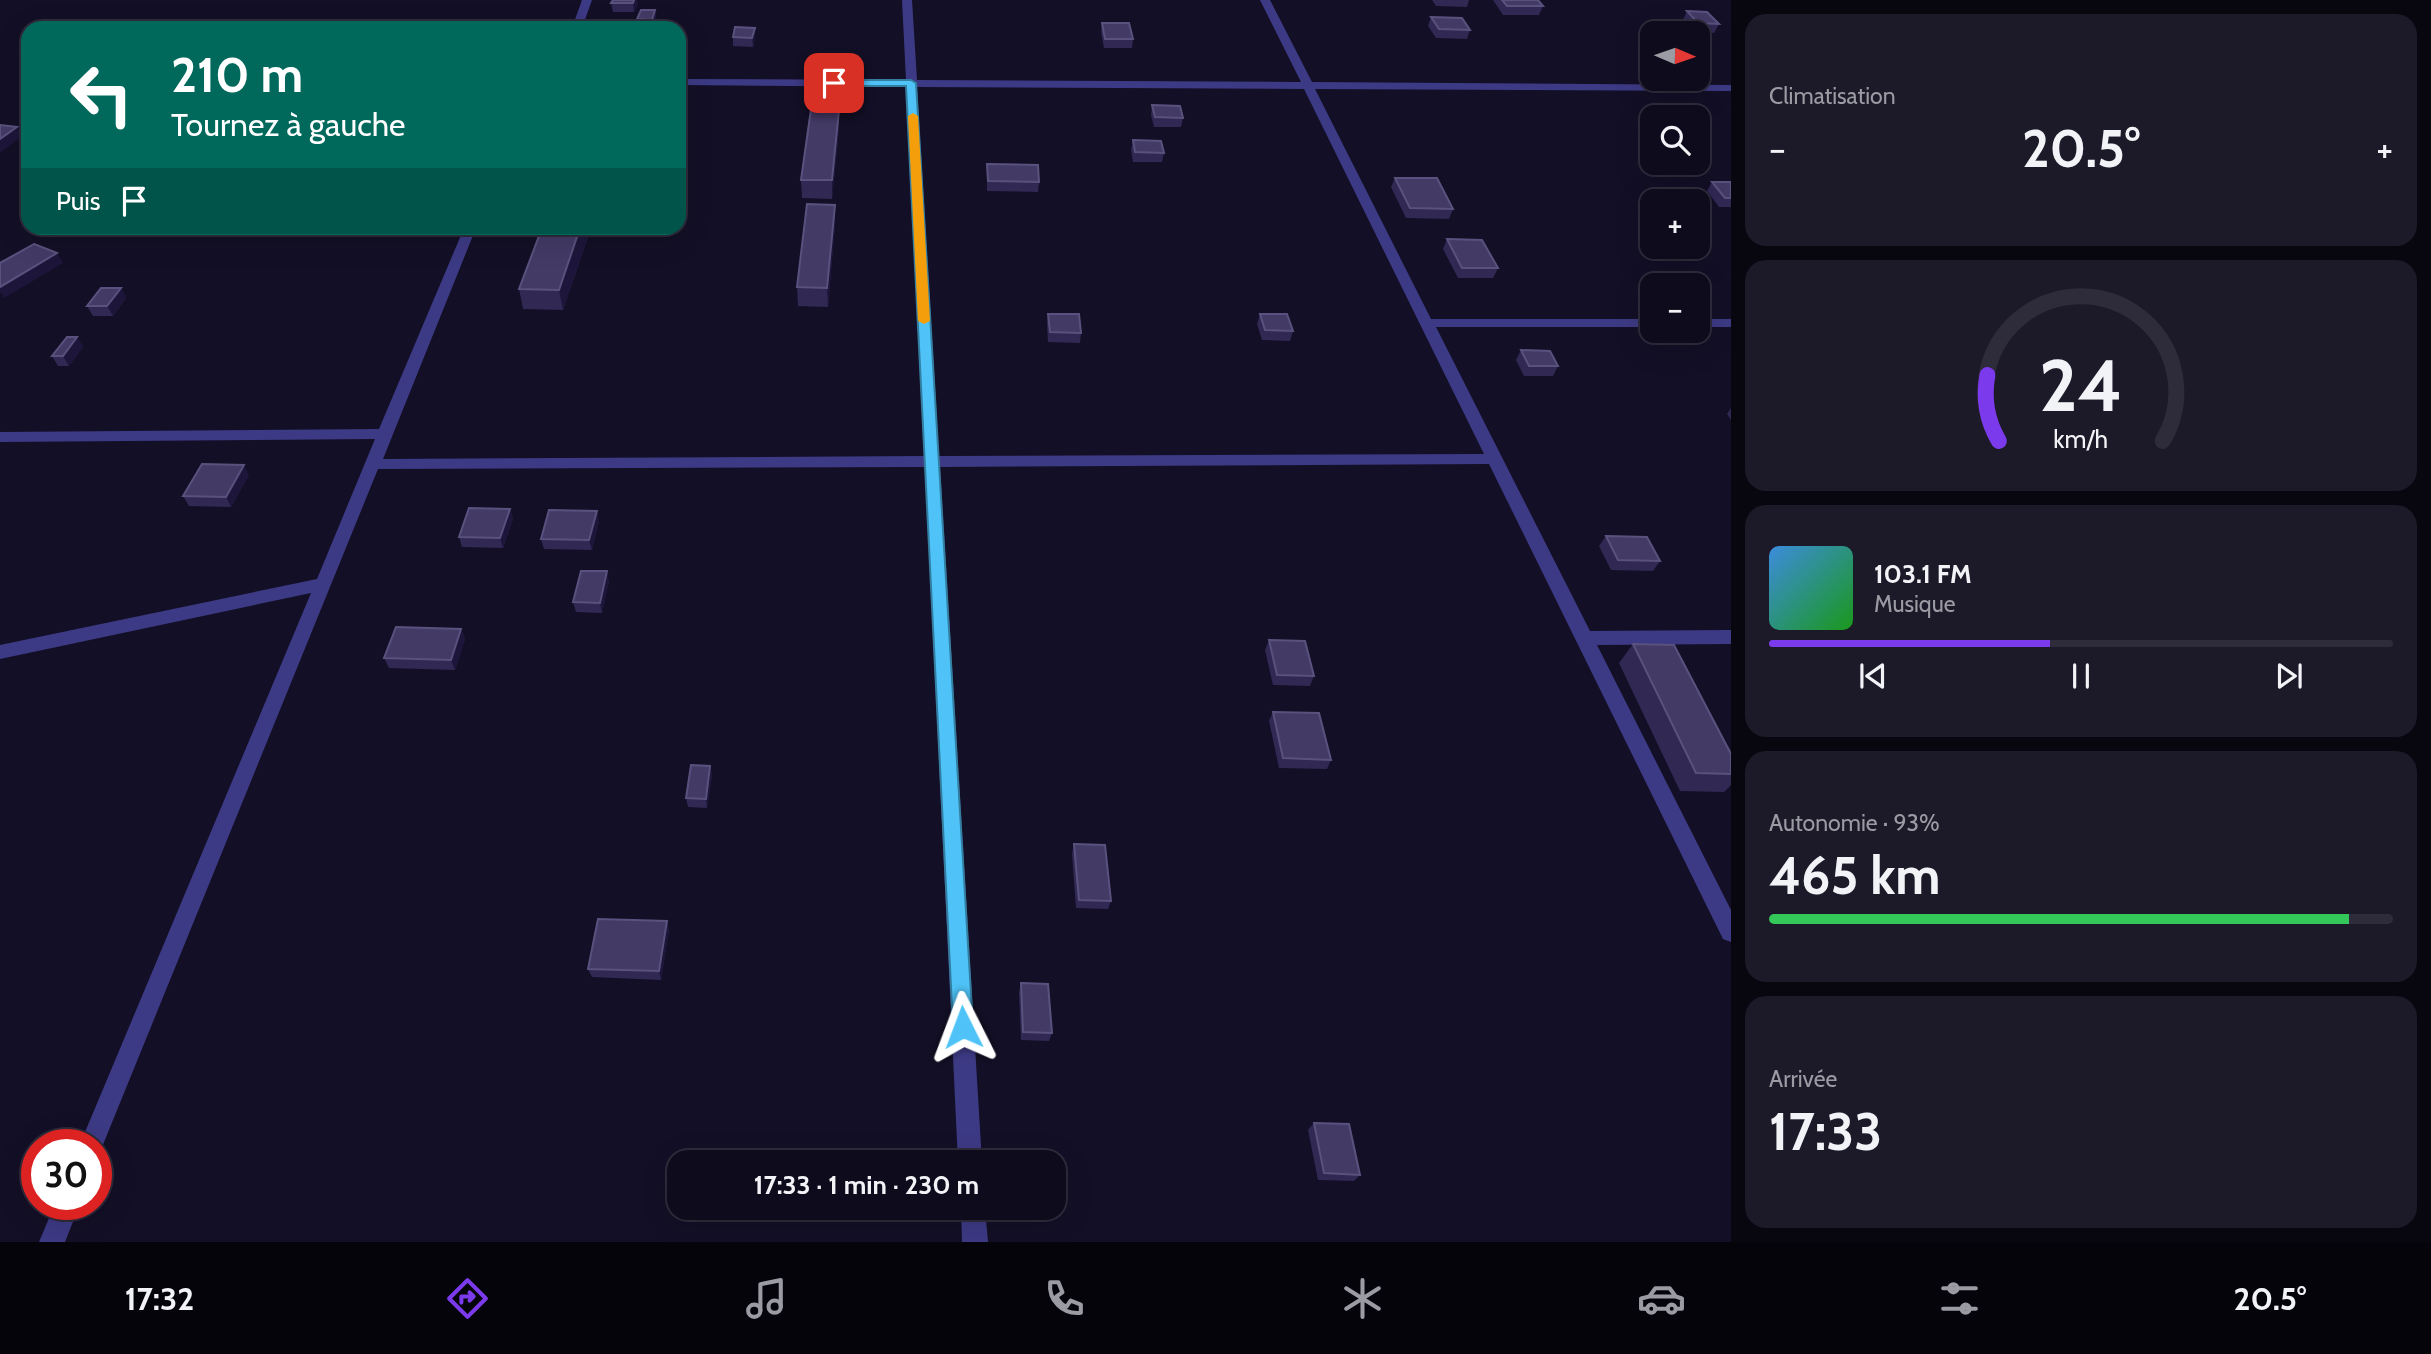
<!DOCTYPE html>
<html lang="fr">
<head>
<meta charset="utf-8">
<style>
  :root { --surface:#0e0b1c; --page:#1c1929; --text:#f1f3f6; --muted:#9b9ba3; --line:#2e2b3b; --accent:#7c3aed }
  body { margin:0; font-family:Cabin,sans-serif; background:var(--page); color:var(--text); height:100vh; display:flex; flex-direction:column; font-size:26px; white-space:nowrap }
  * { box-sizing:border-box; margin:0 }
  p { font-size:23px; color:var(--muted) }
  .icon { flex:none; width:38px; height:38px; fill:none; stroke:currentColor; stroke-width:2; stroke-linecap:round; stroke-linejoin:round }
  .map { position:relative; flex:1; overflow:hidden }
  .drawer { display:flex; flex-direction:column; gap:14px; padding:14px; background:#08060f; width:700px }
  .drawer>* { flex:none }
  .banner { position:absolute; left:21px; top:21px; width:665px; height:214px; border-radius:21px; box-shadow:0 7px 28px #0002,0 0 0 2px var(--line); background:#00695c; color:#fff; overflow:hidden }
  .needle { width:46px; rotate:92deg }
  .fabs { position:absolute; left:1640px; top:21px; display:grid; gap:14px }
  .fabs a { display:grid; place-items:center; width:70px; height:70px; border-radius:14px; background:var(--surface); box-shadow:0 7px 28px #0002,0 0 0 2px var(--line); font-size:35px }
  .speed { position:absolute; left:21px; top:1129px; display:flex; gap:14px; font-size:35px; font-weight:700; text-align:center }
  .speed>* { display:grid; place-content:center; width:91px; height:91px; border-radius:50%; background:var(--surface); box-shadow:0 7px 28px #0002,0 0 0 2px var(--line); line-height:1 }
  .speed .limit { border:10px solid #d22; background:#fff; color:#111 }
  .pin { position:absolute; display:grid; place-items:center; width:60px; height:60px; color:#fff; margin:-30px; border-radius:14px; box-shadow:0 4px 10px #0006 }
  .me { position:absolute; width:77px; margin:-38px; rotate:357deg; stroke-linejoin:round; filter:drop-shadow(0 0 5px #0008) }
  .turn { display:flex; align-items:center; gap:24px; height:147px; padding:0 35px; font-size:32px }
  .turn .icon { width:91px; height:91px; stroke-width:2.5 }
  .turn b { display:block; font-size:49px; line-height:60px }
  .then { display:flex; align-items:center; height:66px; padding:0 35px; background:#0003; gap:14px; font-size:26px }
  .big { font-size:52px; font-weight:700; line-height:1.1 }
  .drawer .widget { flex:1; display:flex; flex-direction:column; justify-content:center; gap:10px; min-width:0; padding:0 24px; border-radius:21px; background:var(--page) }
  .drawer .dial { align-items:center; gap:0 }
  .dial svg { height:182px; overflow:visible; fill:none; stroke:var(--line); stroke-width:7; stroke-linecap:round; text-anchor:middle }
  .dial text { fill:var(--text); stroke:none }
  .song { display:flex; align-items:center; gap:21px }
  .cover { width:84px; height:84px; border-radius:10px; background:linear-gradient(135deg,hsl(210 70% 55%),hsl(120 70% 35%)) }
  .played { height:7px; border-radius:4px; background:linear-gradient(90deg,var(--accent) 45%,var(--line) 45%) }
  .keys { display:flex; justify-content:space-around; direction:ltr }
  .heat { display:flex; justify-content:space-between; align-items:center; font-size:38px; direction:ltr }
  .charge { height:10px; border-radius:5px; background:linear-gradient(90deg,#34c759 93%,var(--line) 0) }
  .trip { position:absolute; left:667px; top:1150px; width:399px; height:70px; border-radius:21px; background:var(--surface); box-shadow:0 7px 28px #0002,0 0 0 2px var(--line); font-weight:700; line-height:70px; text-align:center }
  .tab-bar { display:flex; height:112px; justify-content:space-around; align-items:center; background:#06040b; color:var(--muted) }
  .tab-bar .icon { width:49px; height:49px }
  .tab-bar .active { color:var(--accent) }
  .tab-bar b { font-size:32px; color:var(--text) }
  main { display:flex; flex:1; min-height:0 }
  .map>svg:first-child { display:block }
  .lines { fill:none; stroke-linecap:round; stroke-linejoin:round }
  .minor { fill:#3d3a85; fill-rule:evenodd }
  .wall { fill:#312854 }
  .shaded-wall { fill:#1d163a }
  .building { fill:#433a66; stroke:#5a527e; stroke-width:2 }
  .route { fill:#4fc3f7; stroke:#337fa1; stroke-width:2 }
  .slow { fill:#f59e0b }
</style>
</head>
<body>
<main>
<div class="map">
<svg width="1731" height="1242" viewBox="0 0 1731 1242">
  <rect width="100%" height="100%" fill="#130f26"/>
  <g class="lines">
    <g class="minor">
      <path d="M 582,0 L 592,0 L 582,28 L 572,28 Z"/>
      <path d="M 902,0 L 912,0 L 917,80 L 1301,82 L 1260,0 L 1270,0 L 1312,82 L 1731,85 L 1731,91 L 1315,89 L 1431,319 L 1652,319 L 1652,327 L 1436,327 L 1590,631 L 1731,630 L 1731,644 L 1597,645 L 1731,910 L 1731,942 L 1723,939 L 1489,464 L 940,467 L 982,1162 L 958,1162 L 925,467 L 378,469 L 100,1152 L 96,1154 L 96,1144 L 80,1144 L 311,593 L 0,659 L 0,645 L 317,579 L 375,439 L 0,442 L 0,432 L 379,429 L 464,228 L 476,228 L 383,459 L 924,456 L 906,87 L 679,85 L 679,79 L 906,80 ZM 917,87 L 1304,89 L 1484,454 L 939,456 Z"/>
      <rect x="1698" y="319" width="33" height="8"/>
      <path d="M 55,1204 L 80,1204 L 65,1242 L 39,1242 Z"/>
      <path d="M 961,1208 L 985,1208 L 988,1242 L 962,1242 Z"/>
    </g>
  </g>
  <g class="wall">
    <path d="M 1432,0 L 1469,0 L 1467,7 L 1436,6 Z"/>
    <path d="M 1493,0 L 1538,0 L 1543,6 L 1539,15 L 1503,15 Z"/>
    <path d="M 611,3 L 638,4 L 634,12 L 613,12 Z"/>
    <path d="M 655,10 L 656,19 L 653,28 L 638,28 L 637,19 Z"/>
    <path d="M 1687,11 L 1719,24 L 1714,33 L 1694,32 L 1683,20 Z"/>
    <path d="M 1431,17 L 1470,30 L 1467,39 L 1436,38 L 1428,26 Z"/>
    <path d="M 1102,23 L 1133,39 L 1132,48 L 1104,48 L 1101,32 Z"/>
    <path d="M 733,37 L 755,37 L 753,47 L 733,46 Z"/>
    <path d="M 1152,105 L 1183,118 L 1181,127 L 1154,127 L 1151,115 Z"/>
    <path d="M 839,128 L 832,199 L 802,198 L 801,180 Z"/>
    <path d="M 1133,140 L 1164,153 L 1162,162 L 1133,162 L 1131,150 Z"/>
    <path d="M 987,164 L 1039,182 L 1038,192 L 987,191 Z"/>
    <path d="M 1395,178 L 1453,209 L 1449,219 L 1406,218 L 1391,187 Z"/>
    <path d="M 1712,182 L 1731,182 L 1731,207 L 1719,207 L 1707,191 Z"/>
    <path d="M 835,224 L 828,307 L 798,306 L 797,287 Z"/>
    <path d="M 542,228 L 591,228 L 563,310 L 523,309 L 519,289 Z"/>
    <path d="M 1447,239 L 1498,268 L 1493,278 L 1458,278 L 1443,249 Z"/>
    <path d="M 121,288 L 126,298 L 113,316 L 93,316 L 87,306 Z"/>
    <path d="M 1048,314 L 1081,333 L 1080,343 L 1048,342 L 1047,324 Z"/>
    <path d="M 1260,314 L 1293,331 L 1290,341 L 1262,340 L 1257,324 Z"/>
    <path d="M 77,337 L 83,347 L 69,366 L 58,366 L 52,356 Z"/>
    <path d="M 1521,350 L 1558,366 L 1553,376 L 1524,376 L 1516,360 Z"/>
    <path d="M 1731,408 L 1731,420 L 1727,414 Z"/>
    <path d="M 249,475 L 231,507 L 189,506 L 183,496 Z"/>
    <path d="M 510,509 L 513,519 L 503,548 L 462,547 L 459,537 Z"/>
    <path d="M 599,521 L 592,550 L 544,549 L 541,539 Z"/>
    <path d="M 1606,536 L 1660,561 L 1653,571 L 1611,570 L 1599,546 Z"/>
    <path d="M 609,581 L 602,613 L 576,612 L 573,602 Z"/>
    <path d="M 461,629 L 465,639 L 455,670 L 389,668 L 384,658 Z"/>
    <path d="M 1269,640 L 1314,676 L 1310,686 L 1273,685 L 1265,650 Z"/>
    <path d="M 1633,644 L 1731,754 L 1731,785 L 1724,792 L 1680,791 L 1619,663 Z"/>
    <path d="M 1273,712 L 1331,760 L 1327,769 L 1279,768 L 1269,721 Z"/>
    <path d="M 710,766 L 712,775 L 707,808 L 688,807 L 686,798 Z"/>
    <path d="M 1074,844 L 1111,901 L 1108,909 L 1076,908 L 1072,854 Z"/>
    <path d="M 667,921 L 669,929 L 661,980 L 592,977 L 588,969 Z"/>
    <path d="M 1021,983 L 1052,1033 L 1049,1041 L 1021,1040 L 1019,992 Z"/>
    <path d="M 1314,1123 L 1360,1175 L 1354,1181 L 1318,1180 L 1308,1130 Z"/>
  </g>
  <g class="shaded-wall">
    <path d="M 634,0 L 637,0 L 638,4 L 634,12 L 633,3 Z"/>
    <path d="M 655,10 L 656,19 L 653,28 L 652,20 Z"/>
    <path d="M 755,28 L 755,37 L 753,47 L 752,38 Z"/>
    <path d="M 839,110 L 839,128 L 832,199 L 832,180 Z"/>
    <path d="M 17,127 L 22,136 L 0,153 L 0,139 Z"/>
    <path d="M 835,205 L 835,224 L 828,307 L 827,288 Z"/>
    <path d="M 580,228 L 591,228 L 563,310 L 559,290 Z"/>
    <path d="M 57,253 L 63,263 L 4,298 L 0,292 L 0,287 Z"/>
    <path d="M 121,288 L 126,298 L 113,316 L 107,306 Z"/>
    <path d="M 77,337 L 83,347 L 69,366 L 63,356 Z"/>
    <path d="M 244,465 L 249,475 L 231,507 L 226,497 Z"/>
    <path d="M 510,509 L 513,519 L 503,548 L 500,538 Z"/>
    <path d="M 597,511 L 599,521 L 592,550 L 589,540 Z"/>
    <path d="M 607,571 L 609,581 L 602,613 L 600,603 Z"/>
    <path d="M 461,629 L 465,639 L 455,670 L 451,660 Z"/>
    <path d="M 710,766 L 712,775 L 707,808 L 706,799 Z"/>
    <path d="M 667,921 L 669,929 L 661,980 L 659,971 Z"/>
  </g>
  <g class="building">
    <path d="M 613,0 L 634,0 L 633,3 L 611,3 Z"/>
    <path d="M 1502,0 L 1538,0 L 1543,6 L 1507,6 Z"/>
    <path d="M 641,10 L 655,10 L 652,20 L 637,19 Z"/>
    <path d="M 1687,11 L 1707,12 L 1719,24 L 1698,23 Z"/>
    <path d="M 1431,17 L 1462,18 L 1470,30 L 1439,29 Z"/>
    <path d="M 1102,23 L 1129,23 L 1133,39 L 1105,39 Z"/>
    <path d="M 735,27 L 755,28 L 752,38 L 733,37 Z"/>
    <path d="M 1152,105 L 1180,106 L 1183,118 L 1155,117 Z"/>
    <path d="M 811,109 L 839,110 L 832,180 L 801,180 Z"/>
    <path d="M 0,125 L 17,127 L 0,139 Z"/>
    <path d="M 1133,140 L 1161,141 L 1164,153 L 1135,152 Z"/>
    <path d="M 987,164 L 1038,165 L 1039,182 L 988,181 Z"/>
    <path d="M 1395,178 L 1437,178 L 1453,209 L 1410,208 Z"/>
    <path d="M 1712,182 L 1731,182 L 1731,198 L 1725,198 Z"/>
    <path d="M 807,204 L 835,205 L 827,288 L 797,287 Z"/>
    <path d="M 542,228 L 580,228 L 559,290 L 519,289 Z"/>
    <path d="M 1447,239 L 1482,240 L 1498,268 L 1462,268 Z"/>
    <path d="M 34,244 L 57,253 L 0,287 L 0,263 Z"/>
    <path d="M 101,288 L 121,288 L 107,306 L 87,306 Z"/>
    <path d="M 1048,314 L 1079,314 L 1081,333 L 1050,332 Z"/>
    <path d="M 1260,314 L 1287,314 L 1293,331 L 1265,330 Z"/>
    <path d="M 67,337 L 77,337 L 63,356 L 52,356 Z"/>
    <path d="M 1521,350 L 1550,351 L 1558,366 L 1529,366 Z"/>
    <path d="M 202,464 L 244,465 L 226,497 L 183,496 Z"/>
    <path d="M 469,508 L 510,509 L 500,538 L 459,537 Z"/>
    <path d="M 549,510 L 597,511 L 589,540 L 541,539 Z"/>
    <path d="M 1606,536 L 1647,537 L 1660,561 L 1618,560 Z"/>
    <path d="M 581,571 L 607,571 L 600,603 L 573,602 Z"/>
    <path d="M 396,627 L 461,629 L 451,660 L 384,658 Z"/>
    <path d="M 1269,640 L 1305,641 L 1314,676 L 1277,675 Z"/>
    <path d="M 1633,644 L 1674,645 L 1731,754 L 1731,774 L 1696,773 Z"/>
    <path d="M 1273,712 L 1319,713 L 1331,760 L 1283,758 Z"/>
    <path d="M 691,765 L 710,766 L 706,799 L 686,798 Z"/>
    <path d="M 1074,844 L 1105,845 L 1111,901 L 1079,900 Z"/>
    <path d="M 598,919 L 667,921 L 659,971 L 588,969 Z"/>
    <path d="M 1021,983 L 1048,984 L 1052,1033 L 1023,1032 Z"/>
    <path d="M 1314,1123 L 1349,1124 L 1360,1175 L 1324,1173 Z"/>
  </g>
  <path class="route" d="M 911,80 L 916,83 L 973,1027 L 970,1034 L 963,1037 L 956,1034 L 953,1027 L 906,86 L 834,86 L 829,83 L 834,80 Z"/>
  <path class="slow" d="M 913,113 L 918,116 L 930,321 L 924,324 L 918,321 L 908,116 Z"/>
</svg>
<div class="fabs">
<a><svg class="needle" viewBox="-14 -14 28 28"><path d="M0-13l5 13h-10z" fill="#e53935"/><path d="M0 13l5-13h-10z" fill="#9b9ba3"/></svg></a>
<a><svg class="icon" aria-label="search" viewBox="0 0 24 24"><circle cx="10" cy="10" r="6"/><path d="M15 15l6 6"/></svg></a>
<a>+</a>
<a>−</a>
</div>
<div class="speed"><div class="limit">30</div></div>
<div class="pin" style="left:834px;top:83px;background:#d93025"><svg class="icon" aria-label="arrive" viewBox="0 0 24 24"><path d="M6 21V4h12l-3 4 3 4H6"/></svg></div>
<svg class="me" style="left:963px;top:1027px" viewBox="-20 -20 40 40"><path d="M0-17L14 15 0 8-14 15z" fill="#4fc3f7" stroke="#fff" stroke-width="4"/></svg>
<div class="trip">17:33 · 1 min · 230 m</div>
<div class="banner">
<div class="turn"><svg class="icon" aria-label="left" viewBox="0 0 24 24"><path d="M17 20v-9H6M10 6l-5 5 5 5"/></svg><div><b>210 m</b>Tournez à gauche</div></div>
<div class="then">Puis<svg class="icon" aria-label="arrive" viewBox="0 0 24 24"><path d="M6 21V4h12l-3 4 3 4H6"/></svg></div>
</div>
</div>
<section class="drawer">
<div class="widget"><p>Climatisation</p>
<div class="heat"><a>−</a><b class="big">20.5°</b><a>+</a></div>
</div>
<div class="widget dial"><svg viewBox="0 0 100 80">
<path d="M14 69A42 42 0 1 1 86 69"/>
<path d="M14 69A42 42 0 0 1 9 40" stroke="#7c3aed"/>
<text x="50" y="56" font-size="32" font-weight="700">24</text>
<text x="50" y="72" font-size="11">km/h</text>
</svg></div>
<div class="widget">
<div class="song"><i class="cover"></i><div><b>103.1 FM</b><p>Musique</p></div></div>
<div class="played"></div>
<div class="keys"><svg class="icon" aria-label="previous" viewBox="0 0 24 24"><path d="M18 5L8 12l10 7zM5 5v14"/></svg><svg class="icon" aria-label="pause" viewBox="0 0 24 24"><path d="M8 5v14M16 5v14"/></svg><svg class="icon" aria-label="next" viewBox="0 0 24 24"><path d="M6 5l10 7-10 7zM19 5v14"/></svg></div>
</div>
<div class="widget"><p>Autonomie · 93%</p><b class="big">465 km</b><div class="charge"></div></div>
<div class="widget"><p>Arrivée</p><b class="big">17:33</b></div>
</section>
</main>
<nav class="tab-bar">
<b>17:32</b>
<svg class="icon active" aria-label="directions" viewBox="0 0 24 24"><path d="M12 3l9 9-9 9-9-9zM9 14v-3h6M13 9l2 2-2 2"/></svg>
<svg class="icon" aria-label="music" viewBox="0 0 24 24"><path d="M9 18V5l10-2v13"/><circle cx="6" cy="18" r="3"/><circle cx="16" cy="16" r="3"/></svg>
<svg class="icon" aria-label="phone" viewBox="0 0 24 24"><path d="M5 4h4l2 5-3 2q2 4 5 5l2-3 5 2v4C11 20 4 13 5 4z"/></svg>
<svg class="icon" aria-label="climate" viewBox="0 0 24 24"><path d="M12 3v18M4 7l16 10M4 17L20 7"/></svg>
<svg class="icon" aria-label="car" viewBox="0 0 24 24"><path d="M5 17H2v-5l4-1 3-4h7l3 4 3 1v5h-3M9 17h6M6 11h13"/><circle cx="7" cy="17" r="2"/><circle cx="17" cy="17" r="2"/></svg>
<svg class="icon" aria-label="filters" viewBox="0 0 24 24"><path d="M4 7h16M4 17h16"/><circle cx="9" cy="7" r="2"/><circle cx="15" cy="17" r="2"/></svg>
<b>20.5°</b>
</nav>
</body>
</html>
